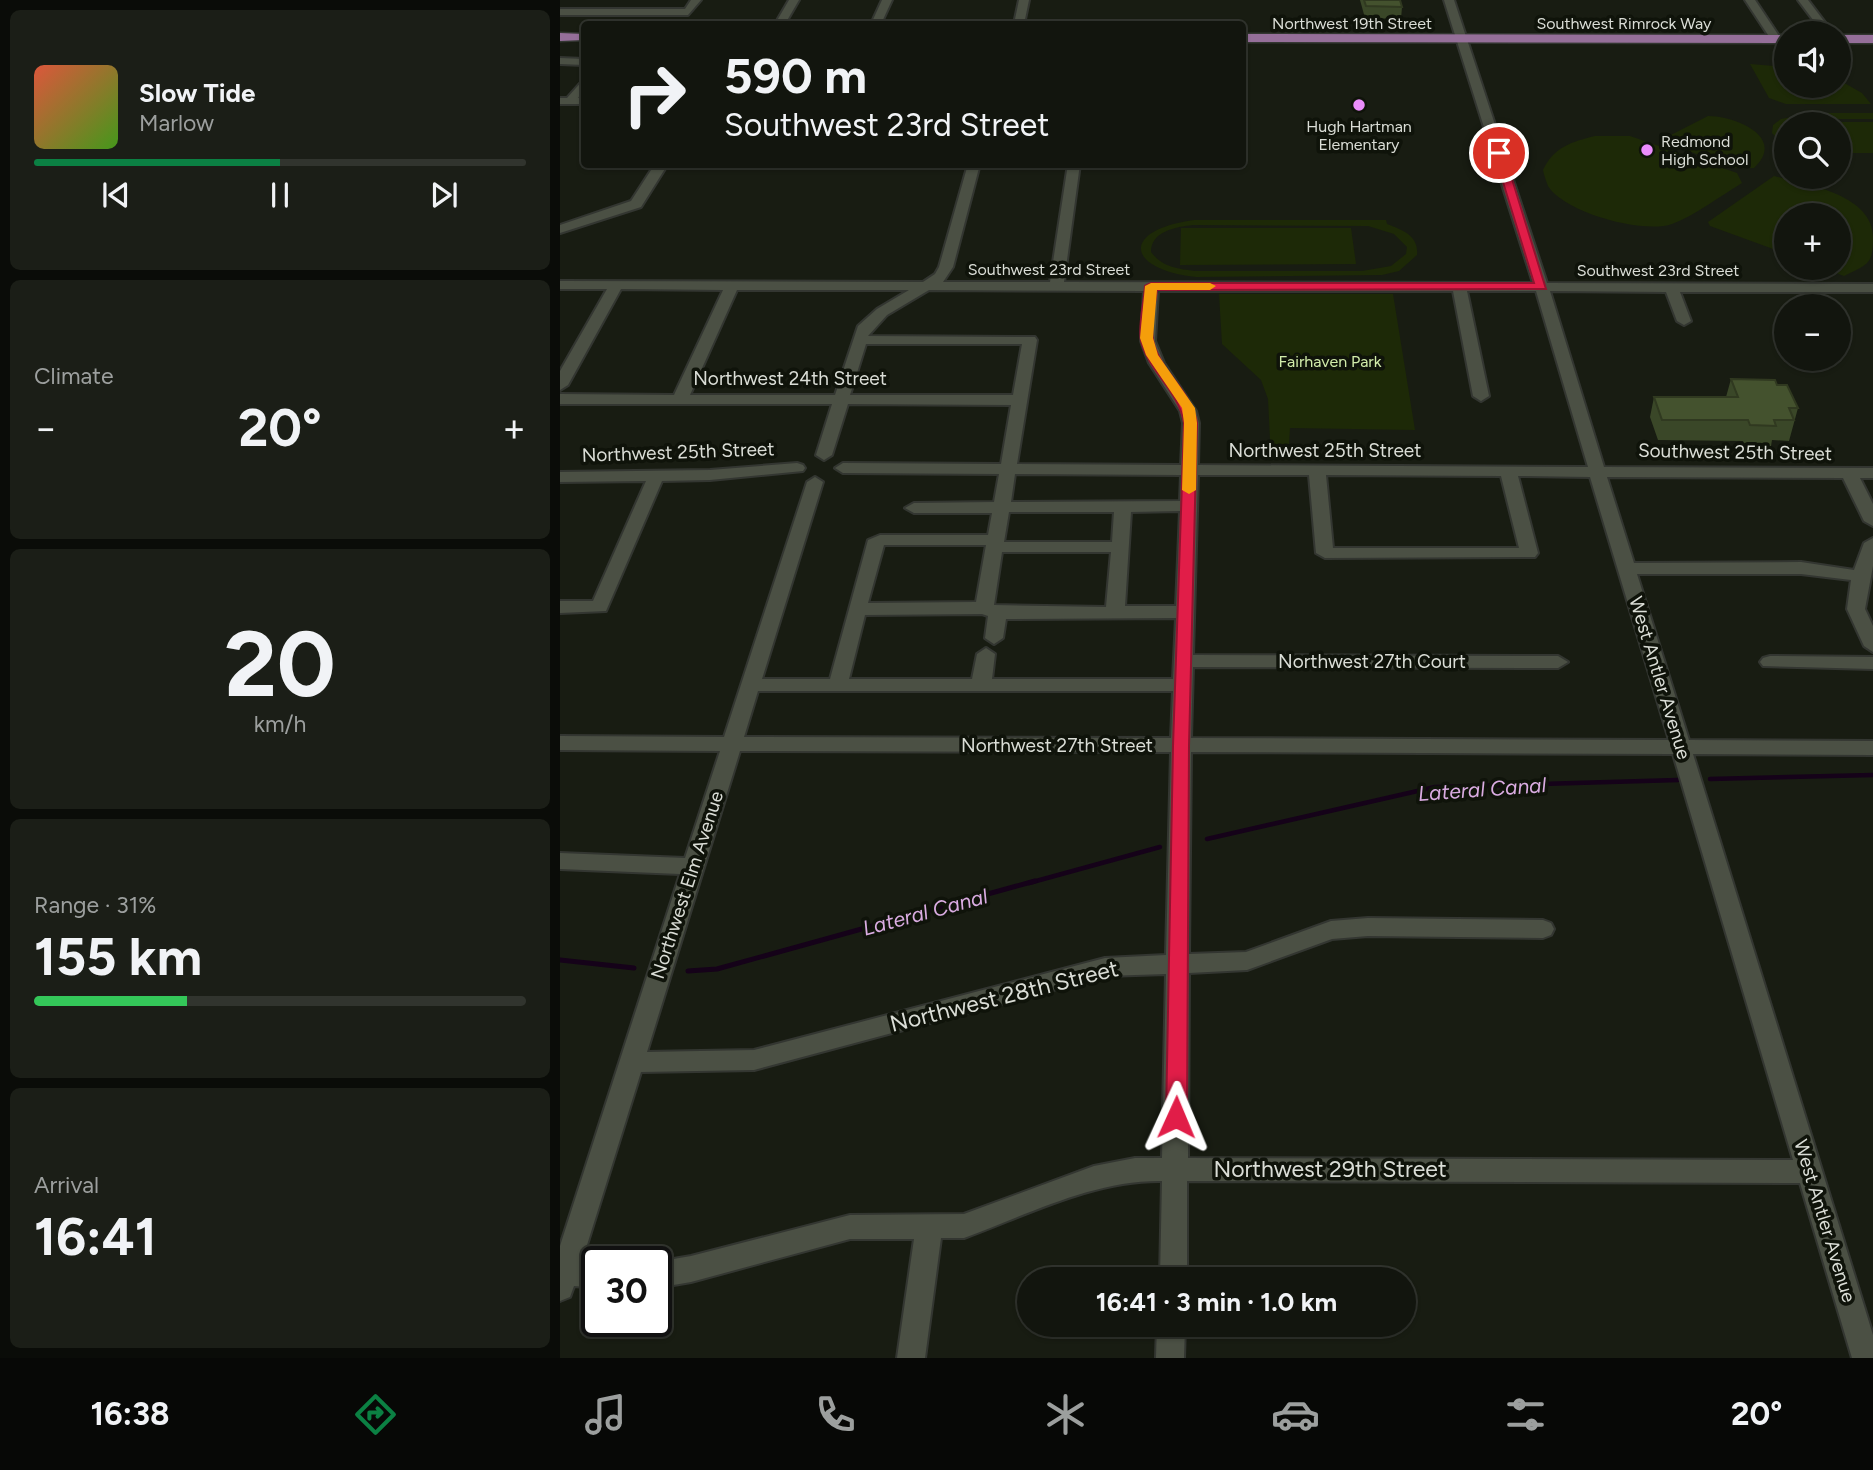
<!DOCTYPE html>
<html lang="en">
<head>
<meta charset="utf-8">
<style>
  :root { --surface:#12150e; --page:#1b1e17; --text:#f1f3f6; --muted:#9c9f9e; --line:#31342e; --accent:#0b8043 }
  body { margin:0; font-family:Figtree,sans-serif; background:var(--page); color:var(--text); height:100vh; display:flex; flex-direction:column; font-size:26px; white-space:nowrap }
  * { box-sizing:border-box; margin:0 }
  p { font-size:23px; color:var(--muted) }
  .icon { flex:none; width:38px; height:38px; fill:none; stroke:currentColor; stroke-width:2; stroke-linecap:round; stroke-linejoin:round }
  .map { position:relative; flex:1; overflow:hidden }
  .details { display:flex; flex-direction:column; gap:10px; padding:10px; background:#0a0c08; width:560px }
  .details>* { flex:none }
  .guide { position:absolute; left:21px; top:21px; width:665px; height:147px; border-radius:7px; box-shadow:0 2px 5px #0004,0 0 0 2px var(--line); background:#12150e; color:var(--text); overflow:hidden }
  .controls { position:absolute; left:1214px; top:21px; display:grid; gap:14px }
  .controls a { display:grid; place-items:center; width:77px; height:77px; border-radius:50%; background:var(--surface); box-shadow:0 2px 5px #0004,0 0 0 2px var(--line); font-size:35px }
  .speed { position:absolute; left:21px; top:1246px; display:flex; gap:14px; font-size:35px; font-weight:700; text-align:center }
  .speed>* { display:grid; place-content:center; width:91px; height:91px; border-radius:50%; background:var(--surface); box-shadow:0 2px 5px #0004,0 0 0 2px var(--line); line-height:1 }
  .speed .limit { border:4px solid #111; border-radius:10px; background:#fff; color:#111 }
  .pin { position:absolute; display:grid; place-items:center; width:60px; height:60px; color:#fff; margin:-30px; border:4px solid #fff; border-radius:50%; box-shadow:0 2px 7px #0007 }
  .me { position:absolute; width:77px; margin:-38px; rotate:1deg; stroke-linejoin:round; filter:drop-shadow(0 0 5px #0008) }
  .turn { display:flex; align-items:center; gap:24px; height:147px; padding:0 28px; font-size:32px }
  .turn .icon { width:91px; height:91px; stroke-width:2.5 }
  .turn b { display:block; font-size:49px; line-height:60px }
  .big { font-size:52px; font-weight:700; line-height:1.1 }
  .details .tile { flex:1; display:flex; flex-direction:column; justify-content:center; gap:10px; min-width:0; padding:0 24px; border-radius:10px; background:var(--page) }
  .details .dial { align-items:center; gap:0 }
  .dial b { font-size:91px; line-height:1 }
  .song { display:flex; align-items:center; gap:21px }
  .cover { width:84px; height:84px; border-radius:10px; background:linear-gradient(135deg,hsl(10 70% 55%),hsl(100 70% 35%)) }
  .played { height:7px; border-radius:4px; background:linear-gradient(90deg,var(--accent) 50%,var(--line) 50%) }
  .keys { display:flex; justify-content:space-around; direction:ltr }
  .heat { display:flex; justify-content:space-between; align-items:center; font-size:38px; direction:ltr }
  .charge { height:10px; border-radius:5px; background:linear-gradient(90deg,#34c759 31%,var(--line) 0) }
  .trip { position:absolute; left:457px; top:1267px; width:399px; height:70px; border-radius:35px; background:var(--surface); box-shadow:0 2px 5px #0004,0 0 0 2px var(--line); font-weight:700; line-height:70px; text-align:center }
  .tabs { display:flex; height:112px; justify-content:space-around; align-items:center; background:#070806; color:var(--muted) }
  .tabs .icon { width:49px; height:49px }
  .tabs .current { color:var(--accent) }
  .tabs b { font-size:32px; color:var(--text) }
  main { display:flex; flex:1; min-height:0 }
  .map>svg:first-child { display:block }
  .green { fill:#1d2907; fill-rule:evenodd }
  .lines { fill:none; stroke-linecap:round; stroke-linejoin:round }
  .stream-far1 { stroke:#150219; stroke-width:4.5 }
  .stream { stroke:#150219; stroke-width:5 }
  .minor-casing { stroke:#333631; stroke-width:4 }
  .major-casing { stroke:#333631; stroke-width:3 }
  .minor { fill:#4b5044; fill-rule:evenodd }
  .major { fill:#956f99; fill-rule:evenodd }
  .wall { fill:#3a4728 }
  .building { fill:#44522e; stroke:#303920; stroke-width:2 }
  .route { fill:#e11d48; stroke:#92132f; stroke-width:2 }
  .slow { fill:#f59e0b }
  .poi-dot { fill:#eb8dfb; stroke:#0f130a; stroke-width:2.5 }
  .labels { text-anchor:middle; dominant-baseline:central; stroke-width:7; stroke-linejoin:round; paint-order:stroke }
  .far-street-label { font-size:16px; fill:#daddd6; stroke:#0f130a }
  .far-poi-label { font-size:16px; fill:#daddd6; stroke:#0f130a }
  .far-park-label { font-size:16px; fill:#d1ebaa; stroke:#0f130a }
  .street-label { font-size:19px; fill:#daddd6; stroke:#0f130a }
  .water-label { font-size:21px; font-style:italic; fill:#daace2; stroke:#0f130a }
  .near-street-label { font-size:23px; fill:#daddd6; stroke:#0f130a }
</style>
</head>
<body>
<main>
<section class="details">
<div class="tile">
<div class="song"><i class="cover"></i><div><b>Slow Tide</b><p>Marlow</p></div></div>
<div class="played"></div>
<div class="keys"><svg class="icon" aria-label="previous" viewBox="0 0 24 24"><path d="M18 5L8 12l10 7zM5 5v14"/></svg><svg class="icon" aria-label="pause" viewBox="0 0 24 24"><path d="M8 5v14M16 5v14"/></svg><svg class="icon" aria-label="next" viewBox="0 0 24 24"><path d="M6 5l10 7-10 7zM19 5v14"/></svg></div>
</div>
<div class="tile"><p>Climate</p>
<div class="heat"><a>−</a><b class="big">20°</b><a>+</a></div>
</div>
<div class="tile dial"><b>20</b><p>km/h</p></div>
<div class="tile"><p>Range · 31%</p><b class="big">155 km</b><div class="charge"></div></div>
<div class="tile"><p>Arrival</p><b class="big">16:41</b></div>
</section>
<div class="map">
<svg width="1313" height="1358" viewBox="0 0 1313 1358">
  <rect width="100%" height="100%" fill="#181c12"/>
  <g class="green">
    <path d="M 1190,64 L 1227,67 L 1227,86 L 1279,86 L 1279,80 L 1302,93 L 1311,104 L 1226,104 L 1209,98 Z"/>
    <path d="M 1253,113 L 1313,113 L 1313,119 L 1258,119 L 1227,124 L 1227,148 L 1212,133 L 1213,125 L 1221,119 Z"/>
    <path d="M 1148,116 C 1175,116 1227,137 1194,168 L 1175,168 L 1109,144 L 1105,138 Z"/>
    <path d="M 1260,122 L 1313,122 L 1313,153 L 1281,153 L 1279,124 Z"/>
    <path d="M 1035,136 L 1070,136 L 1177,173 L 1182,183 C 1160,196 1136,215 1112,224 C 1083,234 1005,213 988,186 C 986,181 984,175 983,170 C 994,147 1011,142 1035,136 Z"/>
    <path d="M 1214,176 C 1247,184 1313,195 1313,237 C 1313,265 1308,264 1284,276 L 1263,268 L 1279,268 L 1279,215 L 1227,215 L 1227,254 L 1150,226 L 1148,222 Z"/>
    <path d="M 634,220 L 826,220 L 827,224 C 843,230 859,236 857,255 L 839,271 L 822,275 L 636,277 C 565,269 561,230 634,220 ZM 633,225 L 808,226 L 834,234 L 847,247 L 846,254 L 831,266 L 802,271 L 636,271 C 618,269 602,267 591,252 C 591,231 616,227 633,225 Z"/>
    <path d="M 621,228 L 791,228 L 796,264 L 620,265 Z"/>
    <path d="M 659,294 L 833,294 L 855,430 L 730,428 L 728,460 L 711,460 L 708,399 L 701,380 L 662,344 Z"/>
  </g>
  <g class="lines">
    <g class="stream-far1">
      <path d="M 1150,779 L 1313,775"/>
      <path d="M 647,839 L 875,787 L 1118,780"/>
      <path d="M 469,883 L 600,847"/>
    </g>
    <g class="stream">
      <path d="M 0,960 L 74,968"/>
      <path d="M 128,971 L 157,969 L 475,881"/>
    </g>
    <g class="minor-casing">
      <g id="minor">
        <path d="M 131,0 L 141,0 L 128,15 L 0,15 L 0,9 L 125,9 Z"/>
        <path d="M 229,0 L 239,0 L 225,24 L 215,24 Z"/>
        <path d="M 322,0 L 332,0 L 321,24 L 311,24 Z"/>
        <path d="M 459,0 L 469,0 L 464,24 L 454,24 Z"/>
        <path d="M 884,0 L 894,0 L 987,283 L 1313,284 L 1313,292 L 1120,292 L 1131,321 L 1124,325 L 1117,321 L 1106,292 L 990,291 L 1044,467 L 1313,468 L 1313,478 L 1300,478 L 1313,504 L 1313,526 L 1304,521 L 1283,478 L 1047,477 L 1074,563 L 1241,562 L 1294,570 L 1304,543 L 1313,538 L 1313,566 L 1305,609 L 1313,626 L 1313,652 L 1304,646 L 1287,609 L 1291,580 L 1241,574 L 1077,574 L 1129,740 L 1313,741 L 1313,755 L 1133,754 L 1313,1335 L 1313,1358 L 1292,1358 L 1240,1183 L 627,1181 L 627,1279 L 600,1279 L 602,1181 C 533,1180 467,1215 404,1238 L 381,1238 L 365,1358 L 337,1358 L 354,1239 L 290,1239 L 131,1282 L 96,1288 L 96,1262 L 131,1256 L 290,1215 L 404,1214 L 534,1166 L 575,1158 L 602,1158 L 606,974 L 545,976 L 194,1070 L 81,1072 L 22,1261 L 37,1262 L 37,1288 L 14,1286 L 10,1297 L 0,1301 L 0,1246 L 120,874 L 0,869 L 0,853 L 125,858 L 160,751 L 0,750 L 0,736 L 164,737 L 247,482 L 255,477 L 263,482 L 202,679 L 270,679 L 308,540 L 320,535 L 428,535 L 432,513 L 354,513 L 345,508 L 354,503 L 434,502 L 439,474 L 283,473 L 275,468 L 283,463 L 441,464 L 451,405 L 288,404 L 272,455 L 264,460 L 256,455 L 272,404 L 0,404 L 0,394 L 114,395 L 163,290 L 61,289 L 8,385 L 0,390 L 0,371 L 47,289 L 0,289 L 0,281 L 363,282 L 375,274 L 379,267 L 408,164 L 420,164 L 393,267 L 383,282 L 490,282 L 508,164 L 520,164 L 504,282 L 973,283 ZM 177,290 L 349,290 L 317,309 L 298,326 L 275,395 L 130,395 ZM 369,290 L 584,291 L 581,341 L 589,363 L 620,411 L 623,423 L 621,465 L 457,464 L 477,340 L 475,337 L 308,336 L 327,315 ZM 598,291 L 893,291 L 913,396 L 921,401 L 929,396 L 907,291 L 976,291 L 1028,467 L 638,465 L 639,423 L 636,411 L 604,363 L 595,341 ZM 306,344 L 462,344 L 453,395 L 290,395 ZM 455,474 L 621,475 L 620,501 L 451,502 ZM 638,475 L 749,475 L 756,553 L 765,558 L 975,557 L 978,553 L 958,476 L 1030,477 L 1109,740 L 631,738 L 633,667 L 998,668 L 1008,662 L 998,656 L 633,655 ZM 766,475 L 941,476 L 959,548 L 773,548 ZM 620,511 L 616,606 L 565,606 L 571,512 ZM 449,512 L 554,512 L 552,542 L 444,542 ZM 324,545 L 426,545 L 416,602 L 308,603 ZM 442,552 L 551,552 L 546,607 L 434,605 ZM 422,614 L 428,616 L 425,638 L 434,644 L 443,638 L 446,619 L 616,618 L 613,679 L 432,679 L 435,654 L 426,648 L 417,654 L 412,679 L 289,679 L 305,615 ZM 198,691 L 613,691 L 611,738 L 184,737 ZM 180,751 L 611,752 L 606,955 L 545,958 L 194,1050 L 87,1052 ZM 631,752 L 1113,754 L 1233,1160 L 628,1158 L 629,973 L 687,970 L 772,939 L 808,936 L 983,938 L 991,935 L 994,929 L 991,923 L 983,920 L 808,918 L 771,921 L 686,952 L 629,954 Z"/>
        <path d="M 1185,0 L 1195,0 L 1221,39 L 1220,41 L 1212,41 Z"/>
        <path d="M 1238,0 L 1248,0 L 1273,33 L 1263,33 Z"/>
        <path d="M 0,58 L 24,59 L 24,65 L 0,64 Z"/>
        <path d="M 24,79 L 24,89 L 18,98 L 24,98 L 24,104 L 0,104 L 0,98 L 7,98 Z"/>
        <path d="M 95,164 L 108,164 L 81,207 L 0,233 L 0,225 L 71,201 Z"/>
        <path d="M 237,463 L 243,465 L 245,468 L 243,471 L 150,480 L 102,481 L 46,611 L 0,613 L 0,601 L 33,601 L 86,481 L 0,482 L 0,472 L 150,470 Z"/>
        <path d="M 1210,656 L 1313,657 L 1313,669 L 1203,666 L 1200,662 L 1203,658 Z"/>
        <path d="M 597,1325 L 625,1325 L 624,1358 L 596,1358 Z"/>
      </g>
    </g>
    <g class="major-casing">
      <g id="major">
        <path d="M 0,33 L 24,34 L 24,40 L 0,41 Z"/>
        <path d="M 682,34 L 1227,35 L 1227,43 L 682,42 Z"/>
        <rect x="1279" y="35" width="34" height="8"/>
      </g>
    </g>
    <use href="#minor" class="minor"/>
    <use href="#major" class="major"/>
  </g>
  <g class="wall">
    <path d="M 800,0 L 840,0 L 842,7 L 841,19 L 805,18 Z"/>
    <path d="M 1171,379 L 1217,385 L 1238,408 L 1229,441 L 1212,440 L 1211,446 L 1185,446 L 1183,441 L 1098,440 L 1090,417 L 1094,397 L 1166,397 Z"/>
  </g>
  <g class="building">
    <path d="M 804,0 L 840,0 L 842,7 L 806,6 Z"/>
    <path d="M 1171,379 L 1215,380 L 1217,385 L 1227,385 L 1238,408 L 1229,408 L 1234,420 L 1214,420 L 1216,426 L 1190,425 L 1188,420 L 1102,420 L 1094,397 L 1178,397 Z"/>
  </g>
  <path class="route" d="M 939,150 L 944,153 L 986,289 L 597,290 C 595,305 590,325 593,340 C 599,371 632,391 637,423 L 629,746 L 627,1117 L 624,1124 L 616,1126 L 609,1124 L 606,1117 L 613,746 L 624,423 C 619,391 589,372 581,341 C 578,325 584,303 585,286 L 591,283 L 974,283 L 934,153 Z"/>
  <path class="slow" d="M 591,283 L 650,283 L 656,286 L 650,290 L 597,290 L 593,338 L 598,355 L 635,408 L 637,423 L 636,490 L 629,494 L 622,490 L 624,423 L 622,408 L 586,355 L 580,338 L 585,286 Z"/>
  <g class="poi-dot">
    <circle cx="799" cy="105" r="7"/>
    <circle cx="1087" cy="150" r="7"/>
  </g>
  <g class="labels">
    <g class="far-street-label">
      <text x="792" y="23">Northwest 19th Street</text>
      <text x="1064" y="23">Southwest Rimrock Way</text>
      <text x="489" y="269">Southwest 23rd Street</text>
      <text x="1098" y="270">Southwest 23rd Street</text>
    </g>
    <g class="far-poi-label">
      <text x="799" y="126">Hugh Hartman<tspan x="799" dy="18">Elementary</tspan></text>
      <text x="1101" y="141" text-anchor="start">Redmond<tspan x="1101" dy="18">High School</tspan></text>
    </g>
    <g class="far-park-label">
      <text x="770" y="361">Fairhaven Park</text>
    </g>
    <g class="street-label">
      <text x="230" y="378">Northwest 24th Street</text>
      <text x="765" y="450">Northwest 25th Street</text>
      <text transform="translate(118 452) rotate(-2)">Northwest 25th Street</text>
      <text transform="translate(1175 452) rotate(1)">Southwest 25th Street</text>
      <text x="812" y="661">Northwest 27th Court</text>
      <text transform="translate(1100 678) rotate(73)">West Antler Avenue</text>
      <text x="497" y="745">Northwest 27th Street</text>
      <text transform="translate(127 885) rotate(-72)">Northwest Elm Avenue</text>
      <text transform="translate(1265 1221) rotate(73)">West Antler Avenue</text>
    </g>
    <g class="water-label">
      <text transform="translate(922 789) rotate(-4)">Lateral Canal</text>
      <text transform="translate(365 912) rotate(-15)">Lateral Canal</text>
    </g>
    <g class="near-street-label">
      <text transform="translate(444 996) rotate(-14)">Northwest 28th Street</text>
      <text x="770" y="1169">Northwest 29th Street</text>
    </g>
  </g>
</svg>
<div class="controls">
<a><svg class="icon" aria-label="sound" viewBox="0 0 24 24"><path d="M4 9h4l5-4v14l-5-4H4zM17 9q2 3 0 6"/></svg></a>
<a><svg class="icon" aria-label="search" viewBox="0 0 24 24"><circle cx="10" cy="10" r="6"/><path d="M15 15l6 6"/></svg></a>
<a>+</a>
<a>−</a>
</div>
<div class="speed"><div class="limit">30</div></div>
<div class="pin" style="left:939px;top:153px;background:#d93025"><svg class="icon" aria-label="arrive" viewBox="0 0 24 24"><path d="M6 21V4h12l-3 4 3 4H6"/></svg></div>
<svg class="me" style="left:616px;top:1117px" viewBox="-20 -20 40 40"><path d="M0-17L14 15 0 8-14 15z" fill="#e11d48" stroke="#fff" stroke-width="4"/></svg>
<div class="trip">16:41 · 3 min · 1.0 km</div>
<div class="guide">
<div class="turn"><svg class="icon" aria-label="right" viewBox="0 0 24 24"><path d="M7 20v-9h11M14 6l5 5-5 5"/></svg><div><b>590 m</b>Southwest 23rd Street</div></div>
</div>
</div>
</main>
<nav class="tabs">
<b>16:38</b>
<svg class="icon current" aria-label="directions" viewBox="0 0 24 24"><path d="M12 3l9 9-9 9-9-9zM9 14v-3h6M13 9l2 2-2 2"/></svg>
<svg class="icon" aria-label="music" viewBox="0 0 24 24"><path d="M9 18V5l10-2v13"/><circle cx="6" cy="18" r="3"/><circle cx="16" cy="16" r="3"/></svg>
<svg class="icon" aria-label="phone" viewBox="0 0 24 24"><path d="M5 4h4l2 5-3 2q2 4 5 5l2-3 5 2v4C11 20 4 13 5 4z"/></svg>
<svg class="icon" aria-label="climate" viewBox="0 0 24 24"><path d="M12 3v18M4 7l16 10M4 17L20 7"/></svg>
<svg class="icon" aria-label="car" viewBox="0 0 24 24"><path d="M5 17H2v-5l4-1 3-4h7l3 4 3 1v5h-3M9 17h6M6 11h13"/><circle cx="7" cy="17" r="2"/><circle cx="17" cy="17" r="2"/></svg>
<svg class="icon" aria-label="filters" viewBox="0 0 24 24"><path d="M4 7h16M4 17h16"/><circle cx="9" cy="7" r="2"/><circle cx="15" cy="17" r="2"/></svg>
<b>20°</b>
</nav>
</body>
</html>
